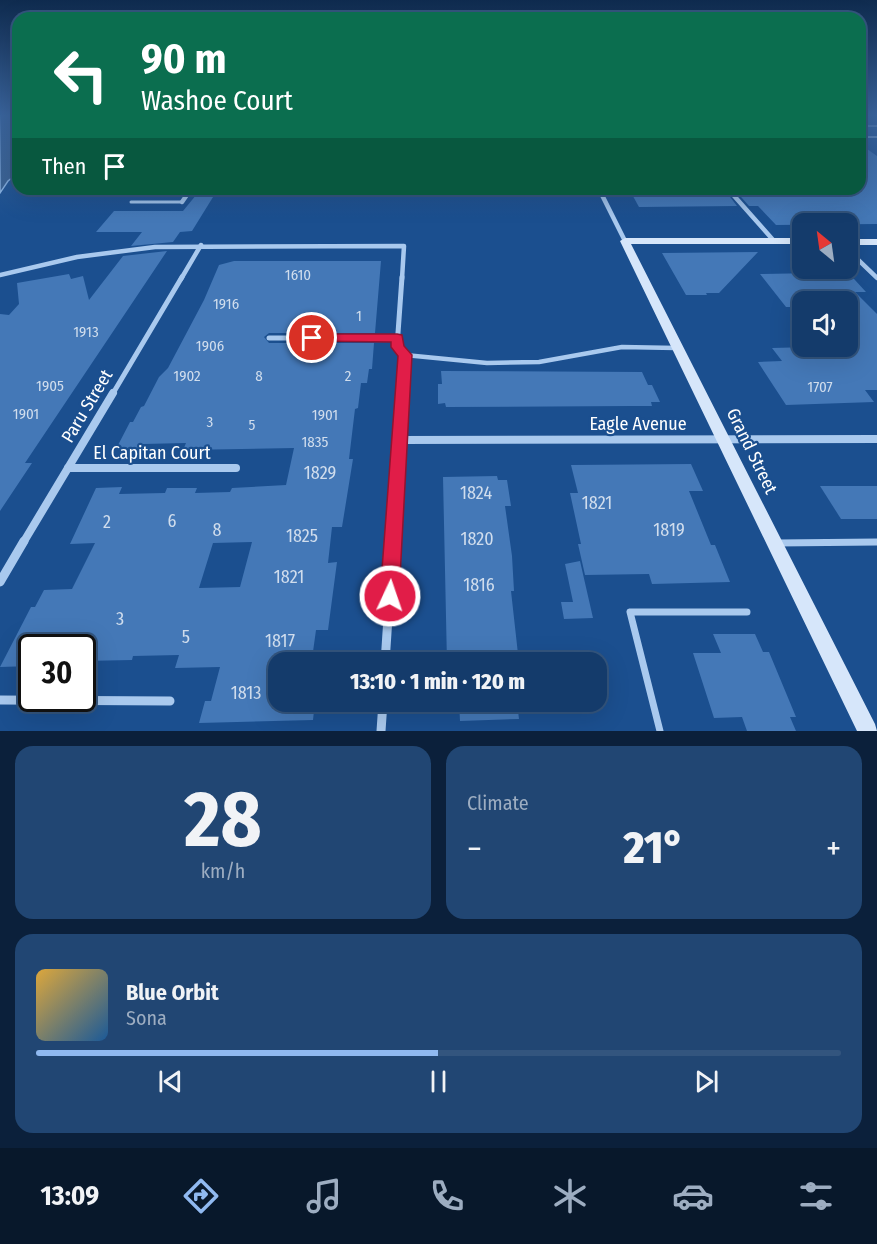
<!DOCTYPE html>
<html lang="en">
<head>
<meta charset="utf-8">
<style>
  :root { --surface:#143b6b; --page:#214673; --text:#f1f3f6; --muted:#9dadc1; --line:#33557e; --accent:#90b9f0 }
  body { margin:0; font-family:"Fira Sans Condensed",sans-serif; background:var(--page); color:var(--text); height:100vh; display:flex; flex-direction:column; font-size:22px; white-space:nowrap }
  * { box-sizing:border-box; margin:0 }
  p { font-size:20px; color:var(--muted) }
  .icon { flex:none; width:33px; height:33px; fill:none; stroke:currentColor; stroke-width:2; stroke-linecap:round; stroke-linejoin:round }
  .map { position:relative; height:731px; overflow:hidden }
  .details { display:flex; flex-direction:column; gap:15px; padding:15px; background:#0b203b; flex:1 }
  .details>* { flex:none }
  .banner { position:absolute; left:12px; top:12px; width:854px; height:183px; border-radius:18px; box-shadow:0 6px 24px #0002,0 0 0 2px var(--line); background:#0b6e4f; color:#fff; overflow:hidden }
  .needle { width:39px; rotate:331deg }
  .tools { position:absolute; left:792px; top:213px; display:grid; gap:12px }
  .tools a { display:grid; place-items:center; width:66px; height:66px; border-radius:12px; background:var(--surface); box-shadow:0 6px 24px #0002,0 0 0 2px var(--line); font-size:30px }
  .speed { position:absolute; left:18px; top:634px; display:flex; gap:12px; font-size:30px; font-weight:700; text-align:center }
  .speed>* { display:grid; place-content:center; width:78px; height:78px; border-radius:50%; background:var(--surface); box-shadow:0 6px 24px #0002,0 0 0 2px var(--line); line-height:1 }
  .speed .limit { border:3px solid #111; border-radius:9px; background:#fff; color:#111 }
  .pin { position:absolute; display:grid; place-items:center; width:51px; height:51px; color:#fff; margin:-26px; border:3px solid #fff; border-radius:50%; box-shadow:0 2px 6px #0007 }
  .me { position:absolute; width:66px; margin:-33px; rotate:3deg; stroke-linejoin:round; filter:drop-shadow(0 0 4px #0008) }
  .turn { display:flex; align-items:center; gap:21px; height:126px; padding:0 30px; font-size:27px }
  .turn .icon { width:78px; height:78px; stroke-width:2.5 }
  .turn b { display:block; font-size:42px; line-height:51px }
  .then { display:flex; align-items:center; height:57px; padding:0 30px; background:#0003; gap:12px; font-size:22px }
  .big { font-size:45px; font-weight:800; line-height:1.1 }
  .details .widget { flex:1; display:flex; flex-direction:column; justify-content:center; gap:9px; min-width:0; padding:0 21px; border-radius:18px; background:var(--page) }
  .details .dial { align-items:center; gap:0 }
  .dial b { font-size:78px; line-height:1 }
  .song { display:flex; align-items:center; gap:18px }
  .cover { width:72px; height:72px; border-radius:9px; background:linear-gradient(135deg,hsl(40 70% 55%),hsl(210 70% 35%)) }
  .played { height:6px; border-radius:3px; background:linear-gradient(90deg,var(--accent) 50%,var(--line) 50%) }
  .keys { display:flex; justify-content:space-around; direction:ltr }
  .heat { display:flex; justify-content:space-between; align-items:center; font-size:33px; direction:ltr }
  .details .tiles { flex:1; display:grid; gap:15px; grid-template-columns:1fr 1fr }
  .widget:last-child { grid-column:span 2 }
  .trip { position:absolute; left:268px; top:652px; width:339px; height:60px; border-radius:18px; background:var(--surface); box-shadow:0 6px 24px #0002,0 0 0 2px var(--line); font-weight:800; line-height:60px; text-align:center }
  .tabs { display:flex; height:96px; justify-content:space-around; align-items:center; background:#08182b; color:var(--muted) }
  .tabs .icon { width:42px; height:42px }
  .tabs .selected { color:var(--accent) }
  .tabs b { font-size:27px; color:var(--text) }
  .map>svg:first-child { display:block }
  .water { fill:#3c6290; stroke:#9cc4f0; stroke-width:1.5 }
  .building { fill:#4478b7; fill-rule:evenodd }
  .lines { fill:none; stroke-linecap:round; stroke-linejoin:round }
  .lane-far4 { stroke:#a9c9ee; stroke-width:2 }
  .lane-far3 { stroke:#a9c9ee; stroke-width:3 }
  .lane-far2 { stroke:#a9c9ee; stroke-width:4.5 }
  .lane-far1 { stroke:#a9c9ee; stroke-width:5 }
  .lane { stroke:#a9c9ee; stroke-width:7 }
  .street-far3 { stroke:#a9c9ee; stroke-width:4.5 }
  .street-far2 { stroke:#a9c9ee; stroke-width:5 }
  .street-far1 { stroke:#a9c9ee; stroke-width:8 }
  .street { stroke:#a9c9ee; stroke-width:9 }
  .secondary { fill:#d6e6fa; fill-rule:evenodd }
  .route { fill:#e11d48; stroke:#92132f; stroke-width:1.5 }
  .labels { text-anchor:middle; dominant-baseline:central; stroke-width:4.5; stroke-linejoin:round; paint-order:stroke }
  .number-label { font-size:15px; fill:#d0dded }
  .street-label { font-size:18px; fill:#fff; stroke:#1b4f8f }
  .near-number-label { font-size:18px; fill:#d0dded }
</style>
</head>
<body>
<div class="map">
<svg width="877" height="731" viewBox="0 0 877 731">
  <rect width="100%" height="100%" fill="#1b4f8f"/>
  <path class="water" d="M 0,115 L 18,115 L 18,173 L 8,181 L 0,193 Z"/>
  <g class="building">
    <path d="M 860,144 L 877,156 L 877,224 L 776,225 L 758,206 L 749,206 L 734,189 L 860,189 Z"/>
    <path d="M 201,189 L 218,189 L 192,231 L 180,232 L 173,242 L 131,246 L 142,232 L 96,232 L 114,211 L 183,211 Z"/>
    <path d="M 629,189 L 724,189 L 737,206 L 639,207 Z"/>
    <path d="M 167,251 L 25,463 L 32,463 L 0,511 L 0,314 L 9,315 L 19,304 L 17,283 L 69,274 L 71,279 L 83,276 L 89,300 L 123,256 Z"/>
    <path d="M 758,252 L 719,293 L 706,293 L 707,295 L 686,295 L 662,253 Z"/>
    <path d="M 234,261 L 381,261 L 375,333 L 269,333 L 264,337 L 269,343 L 374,343 L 372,369 L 369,369 L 367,383 L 361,383 L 358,408 L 355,409 L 349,459 L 353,459 L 342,527 L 332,527 L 328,563 L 337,562 L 328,630 L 316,630 L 312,659 L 279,660 L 279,702 L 315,702 L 313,720 L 199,723 L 205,701 L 211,701 L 220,667 L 175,668 L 179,655 L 133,656 L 132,660 L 82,661 L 82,648 L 32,648 L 32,666 L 0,667 L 31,607 L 35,607 L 44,590 L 72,589 L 95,543 L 70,544 L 96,488 L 122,487 L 119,494 L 165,493 L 167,488 L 197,488 L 195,493 L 230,492 L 232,488 L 286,485 L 294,448 L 183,450 L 186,443 L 143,444 L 141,448 L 116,449 L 130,422 L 133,422 L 141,407 L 144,406 L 159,377 L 168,368 L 204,300 L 219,265 ZM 252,542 L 240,587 L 199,588 L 213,543 Z"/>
    <path d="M 812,268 L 844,268 L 866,292 L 855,292 L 877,314 L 877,390 L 865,390 L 874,402 L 786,405 L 758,362 L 782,361 L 772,348 L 848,346 L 848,302 L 802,302 L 802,307 L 786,307 L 760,274 L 816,273 Z"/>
    <path d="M 441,371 L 642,372 L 648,385 L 652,385 L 660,402 L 651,402 L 652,406 L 631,406 L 446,407 L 445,403 L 438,404 L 438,384 L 442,384 Z"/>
    <path d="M 691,464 L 703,491 L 689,491 L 711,545 L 715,545 L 730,582 L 652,584 L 649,574 L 585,575 L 578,544 L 581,544 L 570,493 L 578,493 L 571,465 Z"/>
    <path d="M 497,476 L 498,480 L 507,480 L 511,506 L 505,506 L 512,556 L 514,591 L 511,591 L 519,663 L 447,663 L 443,477 Z"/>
    <path d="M 820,486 L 877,486 L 877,519 L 841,519 Z"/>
    <path d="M 580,561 L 593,618 L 564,619 L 561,602 L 573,602 L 565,564 Z"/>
    <path d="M 713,634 L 755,634 L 763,652 L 769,652 L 796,717 L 790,717 L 796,731 L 747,731 L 742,717 L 714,718 L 693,653 L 721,653 Z"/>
    <path d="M 459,702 L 517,702 L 519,719 L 460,721 Z"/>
  </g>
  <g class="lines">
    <g class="lane-far4">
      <path d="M 860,126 L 877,126"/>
      <path d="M 860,137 L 877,137"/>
    </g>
    <path class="lane-far3" d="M 131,202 L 182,202"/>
    <path class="lane-far2" d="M 405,355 L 487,363 L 539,362 L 622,347 L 676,348"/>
    <path class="lane-far1" d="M 778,543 L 877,542"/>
    <g class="lane">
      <path d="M 777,543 L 877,542"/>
      <path d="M 660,731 L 630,612 L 747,612"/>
    </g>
    <g class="street-far3">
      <path d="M 599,189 L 625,241"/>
      <path d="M 728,189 L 774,241"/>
      <path d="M 182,202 L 191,189"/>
      <path d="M 848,250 L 877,278"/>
      <path d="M 0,275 L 77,257 L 155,247 L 404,246 L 402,279"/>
      <path d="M 181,279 L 201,245"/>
    </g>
    <g class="street-far2">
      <path d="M 402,277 L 397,347 L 405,355 L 402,395"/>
      <path d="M 269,338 L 397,338"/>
      <path d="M 112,395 L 182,277"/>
    </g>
    <g class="street-far1">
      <path d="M 399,440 L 877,439"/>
      <path d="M 68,468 L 236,468"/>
      <path d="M 23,543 L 113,393"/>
      <path d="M 393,543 L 403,393"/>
    </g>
    <g class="street">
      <path d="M 0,582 L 24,541"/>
      <path d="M 385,663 L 393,541"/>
      <path d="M 0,700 L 170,701"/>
      <path d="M 381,731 L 383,702"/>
    </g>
    <g class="secondary">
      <path d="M 625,238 L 802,238 L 802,244 L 631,244 L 875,724 L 877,731 L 857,731 L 620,241 Z"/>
      <rect x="848" y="239" width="29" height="6"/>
    </g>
  </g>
  <linearGradient id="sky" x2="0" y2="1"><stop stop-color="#0f2b4f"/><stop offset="0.53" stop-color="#39639b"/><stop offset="1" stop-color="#39639b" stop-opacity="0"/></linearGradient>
  <rect width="877" height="217" fill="url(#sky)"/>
  <path class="route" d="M 312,334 L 397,334 L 402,335 L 404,346 L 412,355 L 399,596 L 397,603 L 390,605 L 383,603 L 380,596 L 398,356 L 391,347 L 391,342 L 307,341 L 305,338 L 307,335 Z"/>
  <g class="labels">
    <g class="number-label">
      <text x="298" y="275">1610</text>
      <text x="226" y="304">1916</text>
      <text x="359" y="316">1</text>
      <text x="86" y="332">1913</text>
      <text x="210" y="346">1906</text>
      <text x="187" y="376">1902</text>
      <text x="259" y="376">8</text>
      <text x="348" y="376">2</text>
      <text x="50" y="386">1905</text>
      <text x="820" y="387">1707</text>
      <text x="26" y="414">1901</text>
      <text x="325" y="415">1901</text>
      <text x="210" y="422">3</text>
      <text x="252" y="425">5</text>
      <text x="315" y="442">1835</text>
    </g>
    <g class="street-label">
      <text transform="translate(87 406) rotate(-59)">Paru Street</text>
      <text x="638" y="424">Eagle Avenue</text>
      <text transform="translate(752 451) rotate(64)">Grand Street</text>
      <text x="152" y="453">El Capitan Court</text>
    </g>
    <g class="near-number-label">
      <text x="320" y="473">1829</text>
      <text x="476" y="493">1824</text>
      <text x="597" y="503">1821</text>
      <text x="172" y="521">6</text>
      <text x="107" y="522">2</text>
      <text x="217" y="530">8</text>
      <text x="669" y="530">1819</text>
      <text x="302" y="536">1825</text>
      <text x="477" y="539">1820</text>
      <text x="289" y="577">1821</text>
      <text x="479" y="585">1816</text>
      <text x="120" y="619">3</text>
      <text x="186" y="637">5</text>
      <text x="280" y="641">1817</text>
      <text x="246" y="693">1813</text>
    </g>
  </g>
</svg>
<div class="tools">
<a><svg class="needle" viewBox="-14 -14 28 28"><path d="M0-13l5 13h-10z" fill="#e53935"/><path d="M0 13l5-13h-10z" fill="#9dadc1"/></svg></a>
<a><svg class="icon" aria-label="sound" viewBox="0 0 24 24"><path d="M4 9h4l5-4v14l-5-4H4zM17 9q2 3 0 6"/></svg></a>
</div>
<div class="speed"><div class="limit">30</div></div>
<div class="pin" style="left:312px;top:338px;background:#d93025"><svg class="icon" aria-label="arrive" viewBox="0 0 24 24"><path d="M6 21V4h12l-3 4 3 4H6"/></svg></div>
<svg class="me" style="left:390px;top:596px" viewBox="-20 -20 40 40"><circle r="17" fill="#e11d48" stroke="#fff" stroke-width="3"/><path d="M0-11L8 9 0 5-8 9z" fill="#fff"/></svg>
<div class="trip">13:10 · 1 min · 120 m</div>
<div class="banner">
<div class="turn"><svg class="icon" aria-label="left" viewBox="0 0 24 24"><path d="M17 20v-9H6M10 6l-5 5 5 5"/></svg><div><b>90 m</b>Washoe Court</div></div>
<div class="then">Then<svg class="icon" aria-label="arrive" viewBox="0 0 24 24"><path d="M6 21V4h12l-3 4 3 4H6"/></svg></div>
</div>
</div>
<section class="details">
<div class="tiles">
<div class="widget dial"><b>28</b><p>km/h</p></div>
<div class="widget"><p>Climate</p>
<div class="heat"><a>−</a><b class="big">21°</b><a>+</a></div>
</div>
<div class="widget">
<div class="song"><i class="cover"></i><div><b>Blue Orbit</b><p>Sona</p></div></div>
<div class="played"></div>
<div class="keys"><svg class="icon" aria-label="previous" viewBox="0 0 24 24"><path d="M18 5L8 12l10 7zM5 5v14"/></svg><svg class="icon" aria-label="pause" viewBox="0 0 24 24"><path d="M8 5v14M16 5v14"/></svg><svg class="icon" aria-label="next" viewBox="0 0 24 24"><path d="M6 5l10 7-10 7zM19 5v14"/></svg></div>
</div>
</div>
</section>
<nav class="tabs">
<b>13:09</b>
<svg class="icon selected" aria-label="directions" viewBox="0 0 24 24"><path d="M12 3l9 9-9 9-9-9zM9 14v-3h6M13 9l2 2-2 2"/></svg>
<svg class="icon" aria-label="music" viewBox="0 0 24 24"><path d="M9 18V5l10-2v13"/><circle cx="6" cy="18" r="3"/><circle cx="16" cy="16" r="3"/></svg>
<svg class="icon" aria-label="phone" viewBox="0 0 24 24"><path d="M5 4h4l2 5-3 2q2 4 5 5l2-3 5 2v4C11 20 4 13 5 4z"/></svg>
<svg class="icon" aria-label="climate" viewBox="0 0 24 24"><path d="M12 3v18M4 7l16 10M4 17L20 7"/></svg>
<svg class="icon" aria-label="car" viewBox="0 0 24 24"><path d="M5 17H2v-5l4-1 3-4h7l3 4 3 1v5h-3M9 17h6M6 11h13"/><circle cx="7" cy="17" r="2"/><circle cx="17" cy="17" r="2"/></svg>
<svg class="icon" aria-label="filters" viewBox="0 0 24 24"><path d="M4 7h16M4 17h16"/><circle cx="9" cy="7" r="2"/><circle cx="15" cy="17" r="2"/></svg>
</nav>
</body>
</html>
